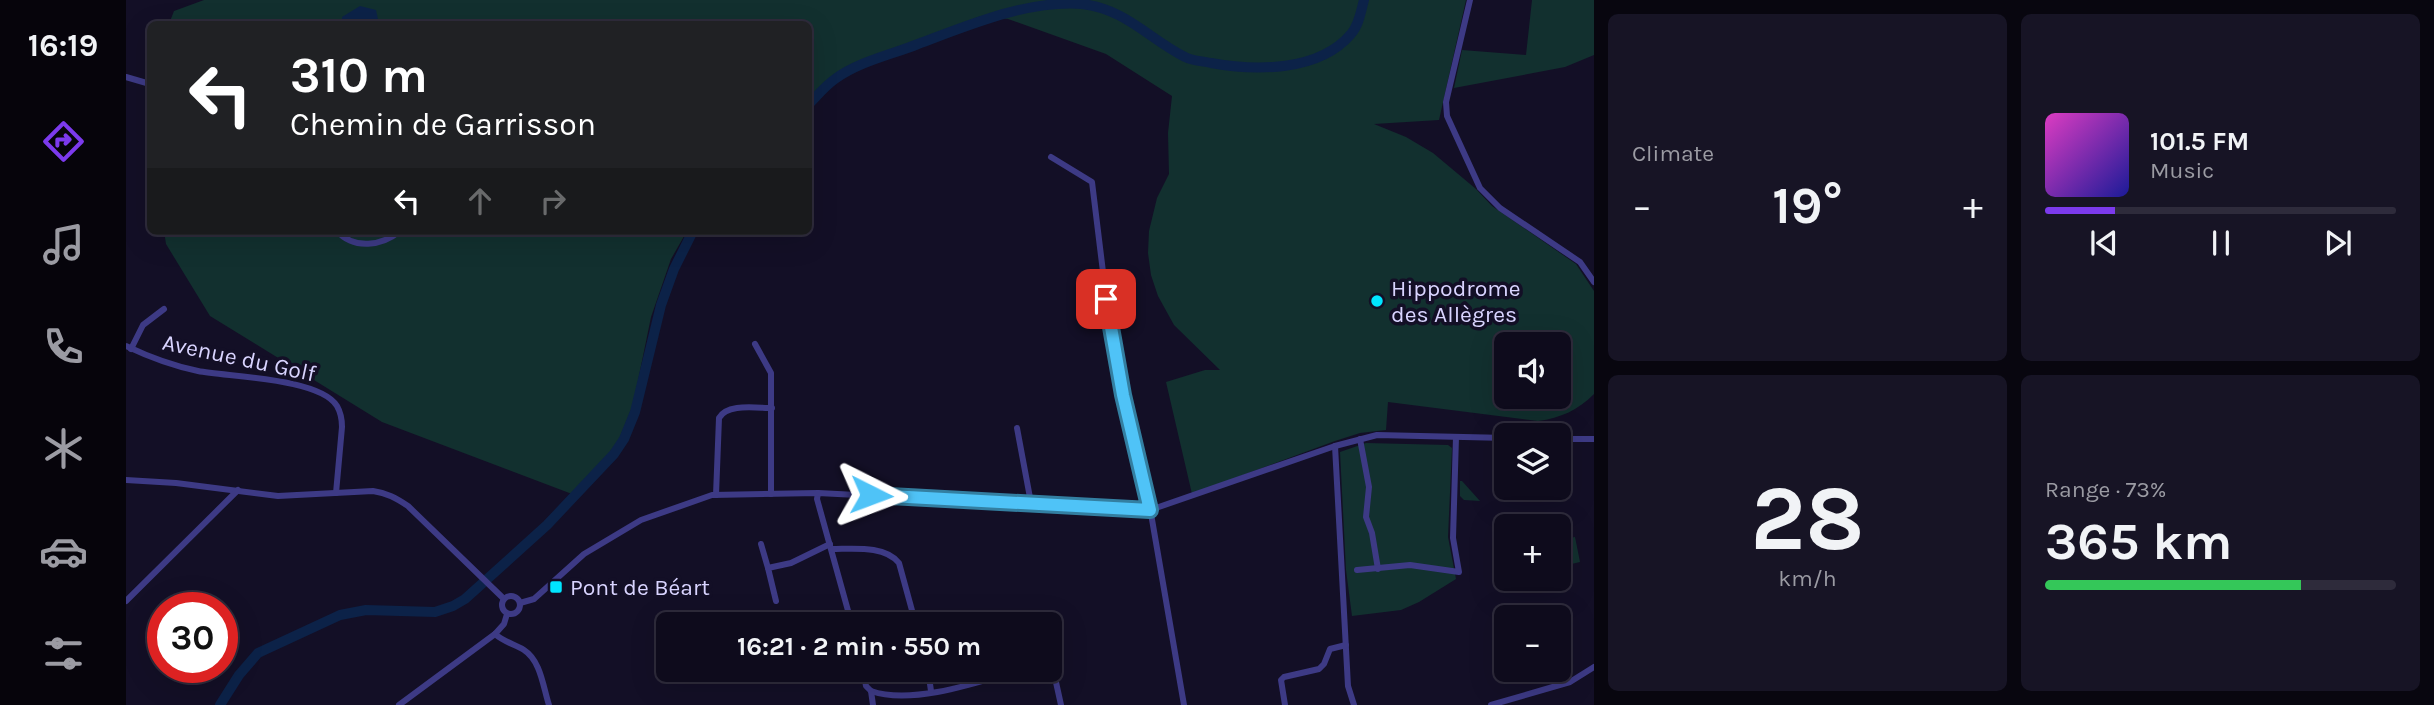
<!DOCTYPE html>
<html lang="en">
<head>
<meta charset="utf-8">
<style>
  :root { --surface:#0e0b1c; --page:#171425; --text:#f1f3f6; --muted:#9b9ba3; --line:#2e2b3b; --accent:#7c3aed }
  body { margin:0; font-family:Karla,sans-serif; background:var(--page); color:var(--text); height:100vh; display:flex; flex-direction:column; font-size:26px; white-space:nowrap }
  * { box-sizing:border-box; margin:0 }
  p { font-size:23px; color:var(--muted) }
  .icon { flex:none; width:38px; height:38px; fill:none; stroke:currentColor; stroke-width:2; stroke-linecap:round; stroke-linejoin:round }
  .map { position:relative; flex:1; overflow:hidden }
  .side { display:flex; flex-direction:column; gap:14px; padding:14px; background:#08060f; width:840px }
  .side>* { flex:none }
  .banner { position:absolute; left:21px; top:21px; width:665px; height:214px; border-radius:10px; box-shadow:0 7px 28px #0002,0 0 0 2px var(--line); background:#202124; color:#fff; overflow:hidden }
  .fabs { position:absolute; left:1368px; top:332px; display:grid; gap:14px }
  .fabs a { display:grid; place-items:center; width:77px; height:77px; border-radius:10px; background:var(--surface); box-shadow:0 7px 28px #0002,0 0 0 2px var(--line); font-size:35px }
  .speed { position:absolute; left:21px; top:592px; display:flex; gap:14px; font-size:35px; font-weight:700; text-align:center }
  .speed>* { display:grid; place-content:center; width:91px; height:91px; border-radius:50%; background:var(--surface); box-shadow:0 7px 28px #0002,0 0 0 2px var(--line); line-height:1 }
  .speed .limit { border:10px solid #d22; background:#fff; color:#111 }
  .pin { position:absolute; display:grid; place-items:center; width:60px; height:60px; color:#fff; margin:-30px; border-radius:14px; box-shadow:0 4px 10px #0006 }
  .me { position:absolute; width:77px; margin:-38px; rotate:93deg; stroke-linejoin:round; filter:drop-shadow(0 0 5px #0008) }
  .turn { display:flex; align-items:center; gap:24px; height:147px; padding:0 28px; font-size:32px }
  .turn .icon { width:91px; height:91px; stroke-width:2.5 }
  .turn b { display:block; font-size:49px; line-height:60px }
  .lanes { display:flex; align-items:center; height:66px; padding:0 28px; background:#0003; justify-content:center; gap:35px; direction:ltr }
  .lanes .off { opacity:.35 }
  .big { font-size:52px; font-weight:700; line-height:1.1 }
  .side .tile { flex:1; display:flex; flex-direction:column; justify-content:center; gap:10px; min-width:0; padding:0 24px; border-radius:10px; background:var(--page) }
  .side .dial { align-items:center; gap:0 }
  .dial b { font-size:91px; line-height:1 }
  .song { display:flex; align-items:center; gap:21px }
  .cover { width:84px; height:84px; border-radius:10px; background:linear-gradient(135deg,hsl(310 70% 55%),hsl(240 70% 35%)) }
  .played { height:7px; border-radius:4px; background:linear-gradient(90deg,var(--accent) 20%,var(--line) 20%) }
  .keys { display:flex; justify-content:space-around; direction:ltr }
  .heat { display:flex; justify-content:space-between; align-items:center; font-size:38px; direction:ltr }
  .charge { height:10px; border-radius:5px; background:linear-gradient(90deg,#34c759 73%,var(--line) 0) }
  .side .tiles { flex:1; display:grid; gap:14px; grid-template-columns:repeat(2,1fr) }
  .trip { position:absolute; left:530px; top:612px; width:406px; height:70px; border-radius:10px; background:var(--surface); box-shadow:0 7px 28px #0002,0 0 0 2px var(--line); font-weight:700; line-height:70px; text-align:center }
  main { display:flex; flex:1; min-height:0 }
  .menu { display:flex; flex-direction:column; width:126px; justify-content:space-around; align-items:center; background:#06040b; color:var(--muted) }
  .menu .icon { width:49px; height:49px }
  .menu .current { color:var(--accent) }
  .menu b { font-size:32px; color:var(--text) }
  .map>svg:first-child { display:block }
  .green { fill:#12302f; fill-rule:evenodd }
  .water { fill:#0c2248 }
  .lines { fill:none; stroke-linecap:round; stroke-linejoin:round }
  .river { stroke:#0c2248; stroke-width:10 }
  .minor { stroke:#3d3a85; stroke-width:6 }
  .route-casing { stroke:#337fa1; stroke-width:18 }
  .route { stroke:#4fc3f7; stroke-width:12 }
  .poi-dot { fill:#00e5ff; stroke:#130f26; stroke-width:2.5 }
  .labels { text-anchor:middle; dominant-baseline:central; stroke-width:7; stroke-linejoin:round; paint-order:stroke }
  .poi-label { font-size:23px; fill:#d9d4ff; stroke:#130f26; text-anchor:start }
  .street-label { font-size:23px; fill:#d9d4ff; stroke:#130f26 }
</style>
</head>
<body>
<main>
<nav class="menu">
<b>16:19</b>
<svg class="icon current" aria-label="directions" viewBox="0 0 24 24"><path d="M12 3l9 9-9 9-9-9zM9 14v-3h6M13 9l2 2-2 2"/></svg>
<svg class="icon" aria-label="music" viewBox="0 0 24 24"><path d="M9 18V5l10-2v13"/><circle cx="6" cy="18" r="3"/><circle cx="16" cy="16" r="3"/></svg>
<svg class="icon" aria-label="phone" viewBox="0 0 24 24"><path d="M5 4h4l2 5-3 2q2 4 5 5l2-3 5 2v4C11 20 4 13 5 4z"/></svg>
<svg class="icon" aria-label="climate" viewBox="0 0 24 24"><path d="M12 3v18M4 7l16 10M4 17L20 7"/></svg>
<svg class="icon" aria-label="car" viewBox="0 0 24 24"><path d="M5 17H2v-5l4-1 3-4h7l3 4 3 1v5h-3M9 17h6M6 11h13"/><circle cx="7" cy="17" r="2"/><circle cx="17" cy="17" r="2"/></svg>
<svg class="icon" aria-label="filters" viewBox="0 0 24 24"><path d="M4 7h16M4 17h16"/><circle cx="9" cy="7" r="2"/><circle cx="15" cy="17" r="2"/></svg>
</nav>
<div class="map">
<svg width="1468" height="705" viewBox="0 0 1468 705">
  <rect width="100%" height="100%" fill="#130f26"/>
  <g class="green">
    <path d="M 78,0 L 1340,0 L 1313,120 L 1248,124 L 1280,137 L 1307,153 L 1350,189 L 1366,206 L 1450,264 L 1468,291 L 1468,394 C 1452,410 1435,418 1412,421 L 1262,402 L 1260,430 L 1234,433 L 1209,441 L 1066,494 L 1040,382 L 1079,370 L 1094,370 L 1048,325 L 1032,296 L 1025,275 L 1022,253 L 1023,231 L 1031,198 L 1043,174 L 1042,133 L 1046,96 L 980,54 L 882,19 L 855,16 L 718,68 L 683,98 L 682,24 L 43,24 L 48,11 ZM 1381,345 L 1433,345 L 1433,397 L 1381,397 Z"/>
    <path d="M 1406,0 L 1468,0 L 1468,55 L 1439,67 L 1328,88 L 1336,50 L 1400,55 Z"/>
    <path d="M 38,231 L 561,231 L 545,259 L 525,317 L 507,405 L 491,444 L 446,494 L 256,422 L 84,316 L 40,244 Z"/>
    <path d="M 1240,443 L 1322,445 L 1326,448 L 1322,537 L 1330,579 L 1293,602 L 1275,610 L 1226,616 L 1220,570 L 1214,452 Z"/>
    <path d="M 1334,481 L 1336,481 L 1354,501 L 1338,500 L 1334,496 Z"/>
    <path d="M 1449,537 L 1454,562 L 1437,566 L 1433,540 Z"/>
  </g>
  <path class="water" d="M 234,6 L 250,10 L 253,24 L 216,24 L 216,17 Z"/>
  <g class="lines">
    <g class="river">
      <path d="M 682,105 C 691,96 699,86 709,79 C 734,61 765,55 792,44 C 843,25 901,0 956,4 C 1000,9 1023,39 1059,57 C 1066,61 1077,61 1085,63 C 1129,71 1193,72 1225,34 C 1233,25 1235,11 1238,0"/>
      <path d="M 94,705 L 113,675 L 132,653 L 214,615 L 240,610 L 309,612 L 327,606 L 339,599 L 421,525 L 488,454 L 498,439 L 509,412 L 535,305 L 548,269 L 567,231"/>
    </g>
    <g class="minor">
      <path d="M 1344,0 L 1320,102 L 1321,116 L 1354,188 L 1374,208 L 1454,262 L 1468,282"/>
      <path d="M 0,77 L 24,84"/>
      <path d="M 925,157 L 966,182 L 983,321 L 997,395 L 1023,502 L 1058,705"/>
      <path d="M 211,231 C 228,250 256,246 274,231"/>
      <path d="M 629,344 L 645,373 L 645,494"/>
      <path d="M 0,346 C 23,357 47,366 72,371 C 103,377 194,378 211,406 C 215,413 216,419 216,427 L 210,493"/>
      <path d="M 5,349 L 17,325 L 38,309"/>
      <path d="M 891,428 L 905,503"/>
      <path d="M 1234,439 L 1243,487 L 1240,517 L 1246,533 L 1252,569"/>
      <path d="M 1433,439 L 1468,439"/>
      <path d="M 1209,446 L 1222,686 L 1228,705"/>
      <path d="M 0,480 L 50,483 L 152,496 L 247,491 C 261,493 270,498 282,506 L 377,598"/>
      <path d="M 692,493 L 691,499 L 726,625"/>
      <path d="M 590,495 L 593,418 C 601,403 630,408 646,408"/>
      <path d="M 635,544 L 642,568"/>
      <path d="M 706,549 C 727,549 759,545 773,563 L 790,625"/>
      <path d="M 1231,570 L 1284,565 L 1333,572 L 1327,538 L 1330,437"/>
      <circle cx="385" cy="605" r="9"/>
      <path d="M 0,601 L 112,490"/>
      <path d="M 650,601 L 642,568 L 665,563 L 704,544"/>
      <path d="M 394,603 L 408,599 L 458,554 L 515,520 L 586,495 L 692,493 L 1024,510 L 1209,446 L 1251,435 L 1381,438"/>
      <path d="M 890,625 L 915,619 L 917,625"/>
      <path d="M 369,634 C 378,642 388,644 398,650 C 415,661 417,687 423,705"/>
      <path d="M 924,655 L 935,705"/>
      <path d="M 737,670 L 740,686 L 745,691 C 782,704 841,686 877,675 L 878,670"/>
      <path d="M 802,670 L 805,691"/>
      <path d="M 745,691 L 747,705"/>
      <path d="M 273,705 L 369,634 L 378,624 L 381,614"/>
      <path d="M 1159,705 L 1155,680 L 1158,677 L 1193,669 L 1198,664 L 1204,649 L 1220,645"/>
      <path d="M 1365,705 L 1444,682 L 1468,667"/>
    </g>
  </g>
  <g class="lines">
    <g class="route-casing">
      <path id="route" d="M 745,495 L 1024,510 L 997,395 L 980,299"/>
    </g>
    <use href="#route" class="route"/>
  </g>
  <g class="poi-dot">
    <circle cx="1251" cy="301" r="7"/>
    <rect x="423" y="580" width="14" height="14" rx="3.5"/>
  </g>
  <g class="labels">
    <g class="poi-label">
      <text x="1265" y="288">Hippodrome<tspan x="1265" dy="26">des Allègres</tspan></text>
      <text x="444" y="587">Pont de Béart</text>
    </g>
    <g class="street-label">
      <text transform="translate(113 358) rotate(12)">Avenue du Golf</text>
    </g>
  </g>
</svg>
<div class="fabs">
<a><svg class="icon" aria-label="sound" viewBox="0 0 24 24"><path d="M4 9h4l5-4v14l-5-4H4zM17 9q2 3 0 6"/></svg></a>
<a><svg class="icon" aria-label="layers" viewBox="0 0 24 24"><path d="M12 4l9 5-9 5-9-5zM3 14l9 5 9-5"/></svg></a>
<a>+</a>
<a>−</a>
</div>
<div class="speed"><div class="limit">30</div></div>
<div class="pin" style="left:980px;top:299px;background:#d93025"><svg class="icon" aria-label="arrive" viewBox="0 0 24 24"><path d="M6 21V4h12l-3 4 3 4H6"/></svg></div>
<svg class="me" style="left:745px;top:495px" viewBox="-20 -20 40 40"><path d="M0-17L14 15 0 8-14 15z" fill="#4fc3f7" stroke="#fff" stroke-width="4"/></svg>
<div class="trip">16:21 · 2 min · 550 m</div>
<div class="banner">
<div class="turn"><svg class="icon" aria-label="left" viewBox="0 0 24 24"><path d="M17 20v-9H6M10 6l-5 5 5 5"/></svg><div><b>310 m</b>Chemin de Garrisson</div></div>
<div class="lanes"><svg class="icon" aria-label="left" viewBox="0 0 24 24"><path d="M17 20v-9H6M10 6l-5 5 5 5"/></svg><svg class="icon off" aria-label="ahead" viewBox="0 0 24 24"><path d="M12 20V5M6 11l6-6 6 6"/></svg><svg class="icon off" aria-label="right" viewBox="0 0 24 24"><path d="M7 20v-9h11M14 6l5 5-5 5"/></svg></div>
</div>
</div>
<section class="side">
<div class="tiles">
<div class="tile"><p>Climate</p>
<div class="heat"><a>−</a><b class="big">19°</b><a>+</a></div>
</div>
<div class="tile">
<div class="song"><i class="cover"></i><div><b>101.5 FM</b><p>Music</p></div></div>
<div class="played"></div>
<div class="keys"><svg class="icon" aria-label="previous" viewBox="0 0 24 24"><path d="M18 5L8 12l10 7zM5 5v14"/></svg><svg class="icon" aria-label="pause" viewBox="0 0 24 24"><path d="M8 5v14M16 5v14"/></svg><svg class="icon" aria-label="next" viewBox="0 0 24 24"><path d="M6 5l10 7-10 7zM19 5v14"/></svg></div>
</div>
<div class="tile dial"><b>28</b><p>km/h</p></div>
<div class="tile"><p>Range · 73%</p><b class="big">365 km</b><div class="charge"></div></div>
</div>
</section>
</main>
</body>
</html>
